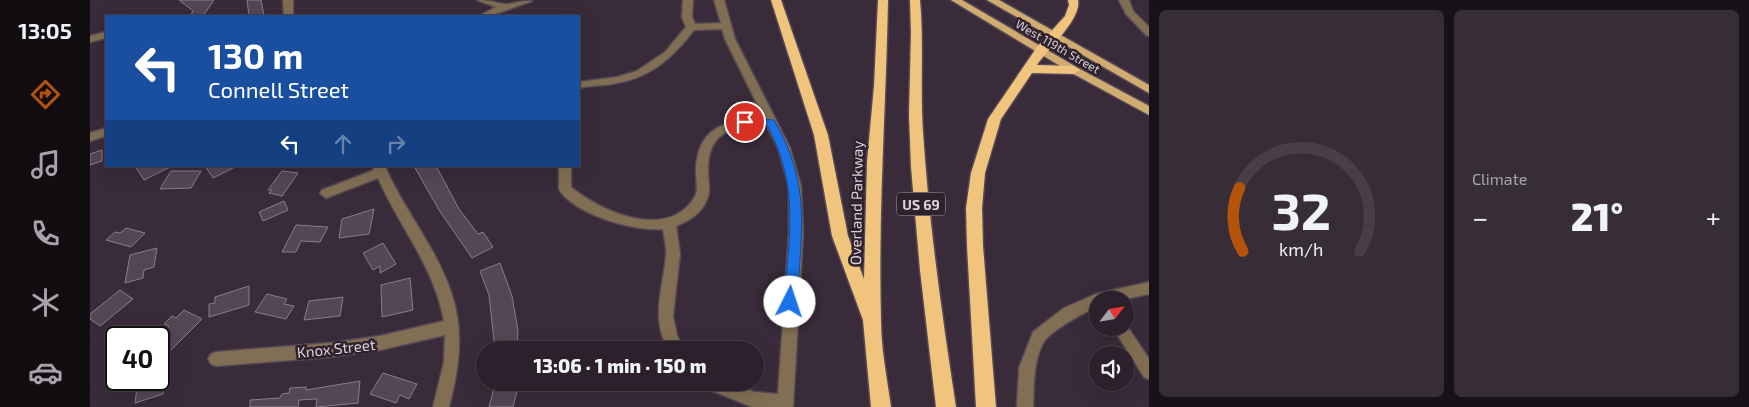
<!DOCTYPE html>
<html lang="en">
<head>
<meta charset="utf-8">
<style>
  :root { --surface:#2b202b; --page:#372d37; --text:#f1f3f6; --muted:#a6a3a9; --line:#473e47; --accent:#b45309 }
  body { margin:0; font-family:"Exo 2",sans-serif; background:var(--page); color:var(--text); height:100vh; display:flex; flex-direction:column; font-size:19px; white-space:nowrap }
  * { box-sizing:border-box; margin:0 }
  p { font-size:16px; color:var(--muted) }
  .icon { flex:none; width:28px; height:28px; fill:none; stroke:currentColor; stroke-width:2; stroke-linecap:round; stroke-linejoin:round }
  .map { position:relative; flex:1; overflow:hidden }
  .panel { display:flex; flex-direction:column; gap:10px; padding:10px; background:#181218; width:600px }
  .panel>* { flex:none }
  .top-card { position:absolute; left:15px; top:15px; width:475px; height:152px; border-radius:0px; box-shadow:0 5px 20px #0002,0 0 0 1px var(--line); background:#1a4fa0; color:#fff; overflow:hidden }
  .needle { width:32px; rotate:59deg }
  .tools { position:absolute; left:999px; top:291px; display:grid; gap:10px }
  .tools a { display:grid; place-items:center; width:45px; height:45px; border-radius:50%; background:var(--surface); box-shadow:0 5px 20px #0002,0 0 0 1px var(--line); font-size:25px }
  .speed { position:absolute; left:15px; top:326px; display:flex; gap:10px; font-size:25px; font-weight:700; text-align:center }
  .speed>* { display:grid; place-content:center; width:65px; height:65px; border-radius:50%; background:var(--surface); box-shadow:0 5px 20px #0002,0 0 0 1px var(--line); line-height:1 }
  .speed .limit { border:2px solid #111; border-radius:8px; background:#fff; color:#111 }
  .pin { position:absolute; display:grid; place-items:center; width:42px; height:42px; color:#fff; margin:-21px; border:2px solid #fff; border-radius:50%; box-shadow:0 1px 5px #0007 }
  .me { position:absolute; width:55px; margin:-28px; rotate:4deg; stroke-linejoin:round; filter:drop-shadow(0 0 4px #0008) }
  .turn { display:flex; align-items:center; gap:18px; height:105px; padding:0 20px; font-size:22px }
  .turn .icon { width:65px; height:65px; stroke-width:2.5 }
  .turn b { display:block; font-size:35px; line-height:42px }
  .lanes { display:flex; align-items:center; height:48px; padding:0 20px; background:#0003; justify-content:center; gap:25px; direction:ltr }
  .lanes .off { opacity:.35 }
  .big { font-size:38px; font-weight:800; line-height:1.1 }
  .panel .tile { flex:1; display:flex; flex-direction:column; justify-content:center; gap:8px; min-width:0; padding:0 18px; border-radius:8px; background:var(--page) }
  .panel .dial { align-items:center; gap:0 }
  .dial svg { height:130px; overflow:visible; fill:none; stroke:var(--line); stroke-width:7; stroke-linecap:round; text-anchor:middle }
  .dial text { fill:var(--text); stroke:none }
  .heat { display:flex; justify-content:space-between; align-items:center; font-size:28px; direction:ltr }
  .panel .tiles { flex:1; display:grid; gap:10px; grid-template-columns:repeat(2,1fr) }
  .trip { position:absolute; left:386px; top:341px; width:288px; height:50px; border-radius:25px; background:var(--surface); box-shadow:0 5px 20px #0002,0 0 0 1px var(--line); font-weight:800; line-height:50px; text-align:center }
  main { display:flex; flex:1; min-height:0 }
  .dock { display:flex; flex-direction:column; width:90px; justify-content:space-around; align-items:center; background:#110d11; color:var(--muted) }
  .dock .icon { width:35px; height:35px }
  .dock .active { color:var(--accent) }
  .dock b { font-size:22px; color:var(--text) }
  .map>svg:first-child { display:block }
  .building { fill:#554654; stroke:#8c7c8b }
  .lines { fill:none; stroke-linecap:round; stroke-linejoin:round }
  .minor-casing { stroke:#564956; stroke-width:3 }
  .major-casing { stroke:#564956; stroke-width:3 }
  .highway-casing { stroke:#564956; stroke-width:3 }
  .minor { fill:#816f53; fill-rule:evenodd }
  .major { fill:#d0ac71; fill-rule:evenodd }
  .highway { fill:#f0c47c; fill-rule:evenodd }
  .route { fill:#1a73e8; stroke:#114b97 }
  .labels { text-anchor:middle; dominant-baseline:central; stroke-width:5; stroke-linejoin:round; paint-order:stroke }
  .far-street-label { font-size:12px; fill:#dcd3db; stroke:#2f222e }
  .shield { fill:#2f222e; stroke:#a89ea7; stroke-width:1 }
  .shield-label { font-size:14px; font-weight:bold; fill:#dcd3db }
  .street-label { font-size:15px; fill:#dcd3db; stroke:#2f222e }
</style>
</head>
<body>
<main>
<nav class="dock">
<b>13:05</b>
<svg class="icon active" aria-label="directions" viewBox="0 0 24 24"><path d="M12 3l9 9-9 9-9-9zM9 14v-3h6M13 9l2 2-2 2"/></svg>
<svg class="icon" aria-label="music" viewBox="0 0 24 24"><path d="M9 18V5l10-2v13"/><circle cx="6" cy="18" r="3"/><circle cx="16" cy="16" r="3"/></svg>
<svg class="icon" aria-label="phone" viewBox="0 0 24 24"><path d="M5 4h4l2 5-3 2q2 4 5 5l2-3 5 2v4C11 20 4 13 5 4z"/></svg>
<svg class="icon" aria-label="climate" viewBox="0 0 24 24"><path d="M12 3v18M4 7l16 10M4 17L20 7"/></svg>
<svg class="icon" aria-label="car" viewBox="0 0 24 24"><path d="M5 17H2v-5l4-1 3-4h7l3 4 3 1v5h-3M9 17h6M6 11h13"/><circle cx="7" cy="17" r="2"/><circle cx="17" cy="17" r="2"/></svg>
</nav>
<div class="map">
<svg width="1059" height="407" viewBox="0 0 1059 407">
  <rect width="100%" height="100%" fill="#392b39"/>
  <g class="building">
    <path d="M 89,0 L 124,0 L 113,16 L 100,16 L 103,11 Z"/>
    <path d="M 157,0 L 171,0 L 174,16 L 159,16 Z"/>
    <path d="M 12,150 L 12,161 L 0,165 L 0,154 Z"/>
    <path d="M 45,166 L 82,166 L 54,180 Z"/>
    <path d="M 115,166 L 147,166 L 123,178 Z"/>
    <path d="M 324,166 L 346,166 L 369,209 L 388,234 L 393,232 L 403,247 L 382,258 L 349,210 Z"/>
    <path d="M 81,171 L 111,171 L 101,188 L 70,189 Z"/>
    <path d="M 192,171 L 208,173 L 192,196 L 179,193 L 182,190 L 178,190 Z"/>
    <path d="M 194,201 L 198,210 L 173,221 L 169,212 Z"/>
    <path d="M 284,209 L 279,234 L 249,238 L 252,219 Z"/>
    <path d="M 206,225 L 238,227 L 230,242 L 211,241 L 206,252 L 192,252 Z"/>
    <path d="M 36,228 L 55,233 L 41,247 L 16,240 L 25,232 L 30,233 Z"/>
    <path d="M 293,243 L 306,264 L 290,273 L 290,266 L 283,270 L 273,253 Z"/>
    <path d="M 67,248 L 64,267 L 54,270 L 53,278 L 35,283 L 40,255 Z"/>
    <path d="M 410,263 L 422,296 L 428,331 L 427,350 L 405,350 L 399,295 L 390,271 Z"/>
    <path d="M 320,278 L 323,310 L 292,317 L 291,285 Z"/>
    <path d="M 159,286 L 159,305 L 119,317 L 119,304 L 125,303 L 125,297 Z"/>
    <path d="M 30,290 L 43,299 L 10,326 L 0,319 L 0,314 Z"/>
    <path d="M 177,294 L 197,299 L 194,304 L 204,306 L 196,319 L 165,312 Z"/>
    <path d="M 253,297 L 250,316 L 214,320 L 219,301 Z"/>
    <path d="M 94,310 L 112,319 L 80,351 L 69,345 L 69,337 L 79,326 L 74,324 L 82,316 L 86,318 Z"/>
    <path d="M 293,373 L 327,384 L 319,399 L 310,395 L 306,403 L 280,394 Z"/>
    <path d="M 48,380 L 74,380 L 73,394 L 45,403 Z"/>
    <path d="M 270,381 L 268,403 L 226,407 L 227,399 L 209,400 L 208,407 L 160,407 L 160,400 L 190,398 L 192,394 L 199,393 L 200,388 L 216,387 L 216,390 Z"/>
    <path d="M 404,388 L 427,391 L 423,407 L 399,407 Z"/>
  </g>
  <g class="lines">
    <g class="minor-casing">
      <g id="minor">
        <path d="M 193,0 L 203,0 L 203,16 L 194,16 Z"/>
        <path d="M 387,0 C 397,0 404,2 413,4 C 422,5 432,0 442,1 L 400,16 L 389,16 L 406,7 Z"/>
        <path d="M 593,0 L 603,0 L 602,17 L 605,24 L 631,23 L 624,0 L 634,0 L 645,39 L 700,148 L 711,186 L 713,233 L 703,407 L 662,407 L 613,387 L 610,382 L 639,382 L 664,392 L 688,394 L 699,233 L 699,186 L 688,148 L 677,126 C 642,126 617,131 618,172 C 618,181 621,192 617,199 C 612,213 599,221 586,226 L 590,254 L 583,316 L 587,336 L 596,350 L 579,350 C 560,320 573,288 576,256 C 577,247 574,238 573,229 C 545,232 483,214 469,189 L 469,166 L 481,166 L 481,187 C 511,212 577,241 604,198 C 609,192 606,180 606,172 C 606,128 636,119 674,118 L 635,39 L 632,29 L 604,30 C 583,57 562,77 527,83 C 514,86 501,85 489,88 L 489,82 L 527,77 L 547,71 L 575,52 L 596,27 L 592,17 Z"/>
        <path d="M 1029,0 L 1039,0 L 1043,11 L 1059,27 L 1059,36 L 1056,35 L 1036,14 Z"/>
        <path d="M 16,32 L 16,38 L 0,42 L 0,36 Z"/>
        <path d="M 16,128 L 16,136 L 0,141 L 0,133 Z"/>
        <path d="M 283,166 L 295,166 C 306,193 322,215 336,240 C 372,300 377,339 359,407 L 343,407 L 354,362 L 355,335 L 290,350 L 240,357 L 126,366 L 121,364 L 118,359 L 121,354 L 126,352 L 240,343 L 290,336 L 354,321 C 344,266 310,228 288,178 L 236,198 L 230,193 L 232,190 L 284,170 Z"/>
        <path d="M 1059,282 L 1059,294 L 1031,300 L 1008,300 L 1008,306 C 994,313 961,330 953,343 C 943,362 944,386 943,407 L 927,407 L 929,368 L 943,332 L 974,308 L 1006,294 Z"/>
        <path d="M 1035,323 L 1059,359 L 1059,379 L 1054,377 L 1023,328 L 1035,328 Z"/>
      </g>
    </g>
    <g class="major-casing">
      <g id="major">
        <path d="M 861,0 L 872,0 L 988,68 L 1059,106 L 1059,115 L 980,72 Z"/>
        <path d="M 897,0 L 909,0 L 1059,85 L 1059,93 Z"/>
      </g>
    </g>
    <g class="highway-casing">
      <g id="highway">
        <path d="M 681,0 L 691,0 L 738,135 L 758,236 L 774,279 L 777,162 L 784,86 L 788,0 L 798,0 C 796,107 788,213 791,320 C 791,349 797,378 801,407 L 781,407 L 773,320 L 742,236 L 724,135 Z"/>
        <path d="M 820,0 L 830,0 C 834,44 830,88 833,132 C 839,224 852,316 866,407 L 846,407 L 830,270 L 821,167 L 819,115 L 821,33 Z"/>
        <path d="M 978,0 L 988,0 C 992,19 957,49 947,65 L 984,66 L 990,70 L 984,74 L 942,73 L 911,119 L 895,173 L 892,208 L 893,246 L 906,407 L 886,407 L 877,246 L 876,208 L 881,173 L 898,119 L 947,47 L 975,16 L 979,5 Z"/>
      </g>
    </g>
    <use href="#minor" class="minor"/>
    <use href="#major" class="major"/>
    <use href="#highway" class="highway"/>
  </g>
  <path class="route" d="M 655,118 L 684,120 C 722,185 711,231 707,302 L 705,306 L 700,308 L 696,306 L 694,302 C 699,236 710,186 677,125 L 651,124 L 650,122 Z"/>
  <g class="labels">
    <g class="far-street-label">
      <text transform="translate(968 46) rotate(30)">West 119th Street</text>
    </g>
    <rect class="shield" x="807" y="192.5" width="48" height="23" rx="4"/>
    <g class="shield-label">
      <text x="831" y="204">US 69</text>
    </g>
    <g class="street-label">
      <text transform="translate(766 203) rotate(-89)">Overland Parkway</text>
      <text transform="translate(246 348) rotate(-6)">Knox Street</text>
    </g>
  </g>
</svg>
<div class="tools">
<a><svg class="needle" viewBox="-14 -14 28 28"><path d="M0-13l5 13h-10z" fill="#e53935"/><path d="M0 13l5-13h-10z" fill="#a6a3a9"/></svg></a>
<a><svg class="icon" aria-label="sound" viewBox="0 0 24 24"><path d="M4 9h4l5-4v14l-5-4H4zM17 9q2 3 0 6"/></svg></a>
</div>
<div class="speed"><div class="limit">40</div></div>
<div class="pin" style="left:655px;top:122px;background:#d93025"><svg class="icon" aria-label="arrive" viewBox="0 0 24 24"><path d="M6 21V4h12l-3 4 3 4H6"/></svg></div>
<svg class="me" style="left:700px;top:302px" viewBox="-20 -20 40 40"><circle r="19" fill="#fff"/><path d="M0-13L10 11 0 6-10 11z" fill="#1a73e8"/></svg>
<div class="trip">13:06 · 1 min · 150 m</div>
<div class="top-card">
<div class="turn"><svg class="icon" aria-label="left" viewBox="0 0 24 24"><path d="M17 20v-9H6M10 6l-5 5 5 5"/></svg><div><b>130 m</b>Connell Street</div></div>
<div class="lanes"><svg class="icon" aria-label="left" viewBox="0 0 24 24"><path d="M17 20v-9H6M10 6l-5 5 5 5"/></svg><svg class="icon off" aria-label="ahead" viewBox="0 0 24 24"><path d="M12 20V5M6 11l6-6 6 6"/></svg><svg class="icon off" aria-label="right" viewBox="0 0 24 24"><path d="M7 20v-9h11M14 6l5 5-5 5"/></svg></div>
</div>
</div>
<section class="panel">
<div class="tiles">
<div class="tile dial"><svg viewBox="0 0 100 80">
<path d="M14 69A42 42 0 1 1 86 69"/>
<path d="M14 69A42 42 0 0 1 12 30" stroke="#b45309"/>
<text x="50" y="56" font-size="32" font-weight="700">32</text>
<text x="50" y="72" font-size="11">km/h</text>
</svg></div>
<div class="tile"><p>Climate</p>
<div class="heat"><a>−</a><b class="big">21°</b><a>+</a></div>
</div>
</div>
</section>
</main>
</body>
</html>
